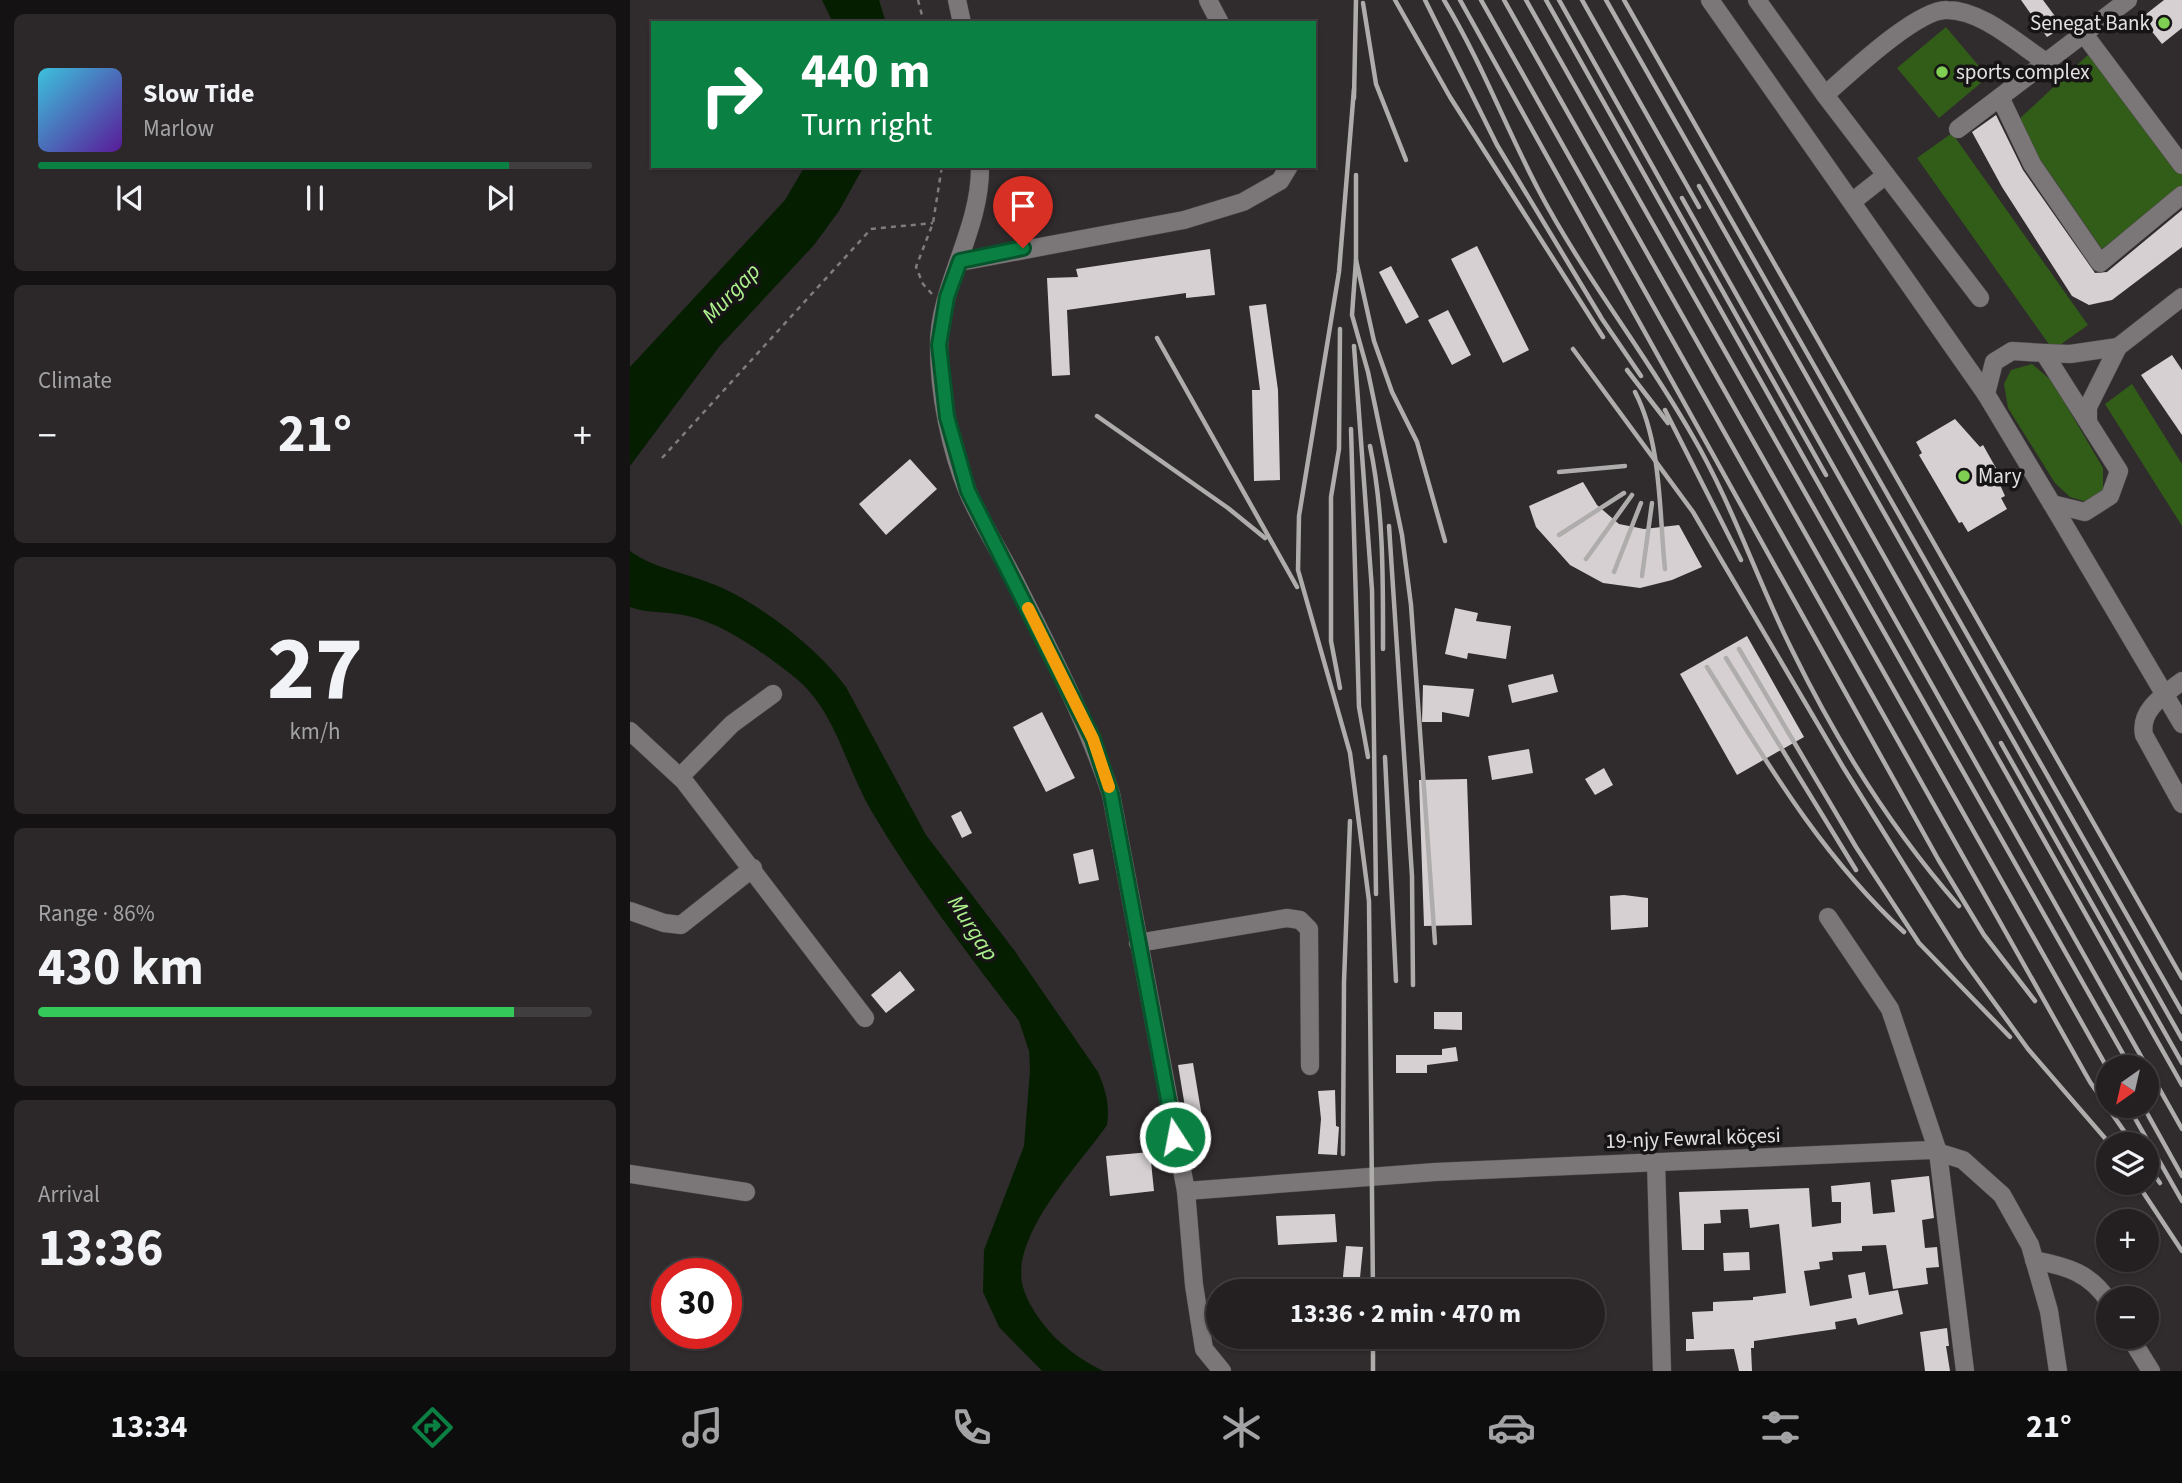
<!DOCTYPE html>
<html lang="en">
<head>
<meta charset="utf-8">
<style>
  :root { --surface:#242022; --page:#2c282a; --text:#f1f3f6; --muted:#a3a3a5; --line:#413e40; --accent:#0b8043 }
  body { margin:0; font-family:"Source Sans 3",sans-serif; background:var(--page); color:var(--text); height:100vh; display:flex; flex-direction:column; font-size:26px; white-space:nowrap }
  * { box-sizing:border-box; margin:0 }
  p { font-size:23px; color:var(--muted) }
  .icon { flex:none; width:38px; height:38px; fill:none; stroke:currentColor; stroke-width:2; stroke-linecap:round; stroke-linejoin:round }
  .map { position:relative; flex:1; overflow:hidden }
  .side { display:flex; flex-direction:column; gap:14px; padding:14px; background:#141213; width:630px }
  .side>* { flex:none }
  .banner { position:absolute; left:21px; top:21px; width:665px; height:147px; border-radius:0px; box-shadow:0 2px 5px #0004,0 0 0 2px var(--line); background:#0b8043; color:#fff; overflow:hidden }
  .needle { width:46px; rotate:214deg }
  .tools { position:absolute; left:1466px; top:1055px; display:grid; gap:14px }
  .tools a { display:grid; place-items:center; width:63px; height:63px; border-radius:50%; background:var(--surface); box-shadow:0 2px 5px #0004,0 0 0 2px var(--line); font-size:35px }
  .speed { position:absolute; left:21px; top:1258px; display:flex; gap:14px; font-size:35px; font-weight:700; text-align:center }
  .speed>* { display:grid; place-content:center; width:91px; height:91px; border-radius:50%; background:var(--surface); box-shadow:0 2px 5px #0004,0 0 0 2px var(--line); line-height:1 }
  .speed .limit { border:10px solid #d22; background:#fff; color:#111 }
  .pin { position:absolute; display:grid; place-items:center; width:60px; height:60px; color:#fff; margin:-72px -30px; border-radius:50% 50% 50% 0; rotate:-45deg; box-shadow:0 0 7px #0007 }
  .pin .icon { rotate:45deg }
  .me { position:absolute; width:77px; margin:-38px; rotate:349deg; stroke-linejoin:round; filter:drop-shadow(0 0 5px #0008) }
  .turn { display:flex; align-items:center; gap:24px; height:147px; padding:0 35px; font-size:32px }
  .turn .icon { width:91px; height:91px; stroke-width:2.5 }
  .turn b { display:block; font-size:49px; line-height:60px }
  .big { font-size:52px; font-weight:700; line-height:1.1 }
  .side .widget { flex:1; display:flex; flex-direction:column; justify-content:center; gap:10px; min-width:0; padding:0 24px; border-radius:10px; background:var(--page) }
  .side .dial { align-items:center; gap:0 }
  .dial b { font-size:91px; line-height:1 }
  .song { display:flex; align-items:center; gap:21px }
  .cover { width:84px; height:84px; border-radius:10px; background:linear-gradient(135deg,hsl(190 70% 55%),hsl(270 70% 35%)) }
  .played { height:7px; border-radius:4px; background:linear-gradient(90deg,var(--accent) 85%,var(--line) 85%) }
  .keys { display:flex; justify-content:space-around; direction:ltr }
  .heat { display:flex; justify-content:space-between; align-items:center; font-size:38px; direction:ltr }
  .charge { height:10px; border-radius:5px; background:linear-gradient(90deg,#34c759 86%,var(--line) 0) }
  .trip { position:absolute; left:576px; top:1279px; width:399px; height:70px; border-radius:35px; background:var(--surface); box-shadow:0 2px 5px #0004,0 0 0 2px var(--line); font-weight:700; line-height:70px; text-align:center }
  .tabs { display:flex; height:112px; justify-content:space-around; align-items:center; background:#0e0d0e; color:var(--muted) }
  .tabs .icon { width:49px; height:49px }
  .tabs .selected { color:var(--accent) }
  .tabs b { font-size:32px; color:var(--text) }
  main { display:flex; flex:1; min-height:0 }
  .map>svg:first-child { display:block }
  .green { fill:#325d18 }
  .water { fill:#061e00 }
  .building { fill:#d6d0d2 }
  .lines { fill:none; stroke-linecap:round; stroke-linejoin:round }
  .minor-casing { stroke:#4d494a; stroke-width:19 }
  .path { stroke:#7f7c7d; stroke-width:2.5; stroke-dasharray:5 5; stroke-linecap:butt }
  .minor { stroke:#7b7678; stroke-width:18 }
  .rail { stroke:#afacac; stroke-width:4.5 }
  .route-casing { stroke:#07532c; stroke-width:18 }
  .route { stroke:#0b8043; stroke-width:12 }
  .slow { stroke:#f59e0b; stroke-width:12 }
  .poi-dot { fill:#7fd052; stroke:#161415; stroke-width:2.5 }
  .labels { text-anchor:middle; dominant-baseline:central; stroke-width:7; stroke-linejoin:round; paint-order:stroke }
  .poi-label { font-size:21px; fill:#e3e1e1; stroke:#161415; text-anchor:start }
  .street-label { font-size:21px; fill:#e3e1e1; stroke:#161415 }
  .water-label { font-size:23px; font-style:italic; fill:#aef28e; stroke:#161415 }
</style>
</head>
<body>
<main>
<section class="side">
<div class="widget">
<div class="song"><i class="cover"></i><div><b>Slow Tide</b><p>Marlow</p></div></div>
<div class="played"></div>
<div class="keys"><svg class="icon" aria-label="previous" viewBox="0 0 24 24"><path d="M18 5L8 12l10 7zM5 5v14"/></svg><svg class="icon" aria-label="pause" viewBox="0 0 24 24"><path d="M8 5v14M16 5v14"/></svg><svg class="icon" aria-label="next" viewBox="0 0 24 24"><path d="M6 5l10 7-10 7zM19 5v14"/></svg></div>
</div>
<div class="widget"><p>Climate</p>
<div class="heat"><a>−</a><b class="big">21°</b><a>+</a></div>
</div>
<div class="widget dial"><b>27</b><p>km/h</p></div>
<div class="widget"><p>Range · 86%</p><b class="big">430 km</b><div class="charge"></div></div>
<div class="widget"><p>Arrival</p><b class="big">13:36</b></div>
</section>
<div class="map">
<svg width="1552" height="1371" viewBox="0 0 1552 1371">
  <rect width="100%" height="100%" fill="#302b2d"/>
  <g class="green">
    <path d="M 1316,27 L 1358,77 L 1309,118 L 1267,68 Z"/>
    <path d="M 1459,54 L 1552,175 L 1552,186 L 1472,249 L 1385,123 Z"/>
    <path d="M 1322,133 L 1458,325 L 1423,350 L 1287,158 Z"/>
    <path d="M 1402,364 L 1422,381 L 1473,468 L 1473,490 L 1457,502 L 1440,497 L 1425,483 L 1378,408 L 1374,384 L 1381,370 Z"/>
    <path d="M 1502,384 L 1552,464 L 1552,526 L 1475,404 Z"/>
  </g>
  <g class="water">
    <path d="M 192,0 L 249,0 L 256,23 L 203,23 Z"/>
    <path d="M 175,166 L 234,166 L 209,211 L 184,245 L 89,347 L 0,466 L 0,367 L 155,200 Z"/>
    <path d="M 0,551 C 23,568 53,572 80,583 C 126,600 187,647 216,687 L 296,835 L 384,950 L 468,1072 C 476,1091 480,1105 477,1125 C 450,1164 383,1232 392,1283 C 395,1297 403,1310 411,1321 C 427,1343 449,1359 473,1371 L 412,1371 L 369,1327 L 353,1292 L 354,1250 L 394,1146 L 400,1070 L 399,1051 L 389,1021 C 337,953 285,885 242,812 C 215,767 206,709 163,676 C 134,653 94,624 58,616 C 38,611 19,614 0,607 Z"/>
  </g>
  <g class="building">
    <path d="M 1391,0 L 1413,0 L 1433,27 L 1417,37 Z"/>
    <path d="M 1534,0 L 1552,0 L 1552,28 L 1532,44 L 1511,18 Z"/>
    <path d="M 1366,115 L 1393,170 L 1465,273 L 1477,272 L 1552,210 L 1552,247 L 1482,300 L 1459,305 L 1442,296 L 1372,187 L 1342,132 Z"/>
    <path d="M 847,246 L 899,350 L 873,363 L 821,259 Z"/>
    <path d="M 580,249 L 585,295 L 556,298 L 556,293 L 437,310 L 440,375 L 422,376 L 417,278 L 448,277 L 446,269 Z"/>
    <path d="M 761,266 L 789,317 L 776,324 L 749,272 Z"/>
    <path d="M 636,304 L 648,390 L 650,480 L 624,481 L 622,390 L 630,390 L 619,306 Z"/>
    <path d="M 818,310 L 841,355 L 822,365 L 798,320 Z"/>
    <path d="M 1542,355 L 1552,370 L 1552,435 L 1511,375 Z"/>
    <path d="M 1325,419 L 1350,447 L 1353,445 L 1366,468 L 1363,469 L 1375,496 L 1371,498 L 1377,509 L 1338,532 L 1332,522 L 1329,523 L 1289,455 L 1292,453 L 1286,442 Z"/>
    <path d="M 280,459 L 307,489 L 256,535 L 229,504 Z"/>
    <path d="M 953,482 L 967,505 L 989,524 L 1014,529 L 1049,525 L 1072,567 L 1042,580 L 1010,588 L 973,583 L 940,565 L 906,527 L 899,506 Z"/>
    <path d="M 825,608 L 848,613 L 846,621 L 881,626 L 876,659 L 838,653 L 837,659 L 815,654 Z"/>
    <path d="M 1117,636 L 1174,737 L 1107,775 L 1050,674 Z"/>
    <path d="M 923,674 L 928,692 L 882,703 L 878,685 Z"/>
    <path d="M 793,685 L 844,689 L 839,717 L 812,712 L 812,722 L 792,722 Z"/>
    <path d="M 412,712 L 445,778 L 416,792 L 383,727 Z"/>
    <path d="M 899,749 L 903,773 L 862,780 L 858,756 Z"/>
    <path d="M 974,768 L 983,785 L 965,795 L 955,779 Z"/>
    <path d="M 837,779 L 842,925 L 794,926 L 789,780 Z"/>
    <path d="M 331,811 L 342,833 L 332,838 L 321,816 Z"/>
    <path d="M 463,849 L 469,880 L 449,884 L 443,854 Z"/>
    <path d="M 994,895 L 1018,898 L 1018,927 L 981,930 L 980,896 Z"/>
    <path d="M 270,971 L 285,990 L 256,1013 L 241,995 Z"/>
    <path d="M 804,1012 L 832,1012 L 832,1030 L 804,1029 Z"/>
    <path d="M 826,1047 L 828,1061 L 797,1065 L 797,1073 L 766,1073 L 766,1055 L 812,1055 L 812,1049 Z"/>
    <path d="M 563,1063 L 573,1123 L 558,1125 L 548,1065 Z"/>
    <path d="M 705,1090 L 706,1126 L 709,1127 L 707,1155 L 688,1154 L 691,1119 L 688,1091 Z"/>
    <path d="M 520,1152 L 524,1191 L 480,1196 L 476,1156 Z"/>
    <path d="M 1299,1176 L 1304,1218 L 1292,1220 L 1295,1248 L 1307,1247 L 1309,1267 L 1296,1268 L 1298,1284 L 1263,1289 L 1256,1245 L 1232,1246 L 1232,1251 L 1202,1252 L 1203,1260 L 1189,1262 L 1190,1269 L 1174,1271 L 1180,1306 L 1222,1298 L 1218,1275 L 1235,1272 L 1239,1295 L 1268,1290 L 1273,1314 L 1228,1325 L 1226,1318 L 1205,1322 L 1206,1329 L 1124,1341 L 1124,1348 L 1121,1348 L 1122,1371 L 1109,1371 L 1104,1349 L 1056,1351 L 1056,1339 L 1064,1339 L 1062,1312 L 1083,1311 L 1083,1302 L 1123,1300 L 1123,1297 L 1156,1293 L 1149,1224 L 1120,1228 L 1118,1209 L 1090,1210 L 1091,1223 L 1074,1224 L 1074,1250 L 1052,1250 L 1049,1192 L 1179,1188 L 1182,1227 L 1211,1223 L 1211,1202 L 1202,1202 L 1201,1186 L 1240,1182 L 1243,1214 L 1265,1212 L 1261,1180 Z"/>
    <path d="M 705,1214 L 707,1242 L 648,1245 L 646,1216 Z"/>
    <path d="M 716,1246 L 733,1247 L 729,1288 L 712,1287 Z"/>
    <path d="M 1119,1252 L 1120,1270 L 1094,1271 L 1093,1253 Z"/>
    <path d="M 1317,1328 L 1319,1346 L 1316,1346 L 1320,1371 L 1295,1371 L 1290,1332 Z"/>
  </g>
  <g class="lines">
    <g class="minor-casing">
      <g id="minor">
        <path d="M 327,0 L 332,23"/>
        <path d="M 578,0 L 590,23"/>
        <path d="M 1080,0 L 1356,394"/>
        <path d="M 1127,0 L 1195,95"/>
        <path d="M 1454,34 L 1552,165"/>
        <path d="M 1370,97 L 1402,164 L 1470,263 L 1552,195"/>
        <path d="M 1328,129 L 1498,0"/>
        <path d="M 350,166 C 351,230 309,285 309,346 C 309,393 320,449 338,492 C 351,522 370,552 385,581 C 420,651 456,720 481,794 L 556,1191 L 564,1285 L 574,1349 L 592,1371"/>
        <path d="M 1223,201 L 1256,175"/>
        <path d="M 330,262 L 554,220 L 613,202 L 650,181 L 659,166"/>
        <path d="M 1350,298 L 1195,95 C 1219,74 1287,9 1317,10 C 1352,10 1388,44 1416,62"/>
        <path d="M 1488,347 L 1552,297"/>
        <path d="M 1382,351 L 1414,353 L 1489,471 L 1480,496 L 1455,512 L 1422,504 L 1356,394 L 1364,362 Z"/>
        <path d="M 1414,353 L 1440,354 L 1488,347 L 1458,407 L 1458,421"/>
        <path d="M 1422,504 L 1552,724"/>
        <path d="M 1552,681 C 1534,695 1509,710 1514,735 L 1552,804"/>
        <path d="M 0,731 L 54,781 L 235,1018"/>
        <path d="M 50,777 L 102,724 L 143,694"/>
        <path d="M 0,911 L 34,923 L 51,925 L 123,868"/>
        <path d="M 1198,917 L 1260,1009 L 1308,1152 L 1335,1371"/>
        <path d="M 508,943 L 657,918 L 670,920 L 679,929 L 680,1066"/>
        <path d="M 1026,1162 L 1032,1371"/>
        <path d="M 0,1174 L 116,1192"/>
        <path d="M 556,1191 L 805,1172 L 1301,1150 L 1333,1160 L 1372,1195 L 1400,1245 L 1419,1311 L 1428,1371"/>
        <path d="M 1404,1260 C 1436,1266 1461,1273 1479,1302"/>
        <path d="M 1500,1337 L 1521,1371"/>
      </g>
    </g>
    <g class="path">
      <path d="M 288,0 L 294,23"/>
      <path d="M 302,294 L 293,284 L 286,267 L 303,223 L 312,166"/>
      <path d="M 32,458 L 241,229 L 303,223"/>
    </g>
    <use href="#minor" class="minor"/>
    <g class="rail">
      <path d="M 765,0 L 820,97 L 973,337"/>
      <path d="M 795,0 L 867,145 L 972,319 L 1011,376"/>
      <path d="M 814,0 C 852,63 875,126 908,189 C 953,275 1014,351 1062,435 C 1102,503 1127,580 1162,650 C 1207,742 1262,830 1329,906"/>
      <path d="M 830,0 L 1308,859 L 1354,935 L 1405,1001"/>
      <path d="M 851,0 L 1460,1082 L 1503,1144"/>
      <path d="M 874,0 L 1479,1071"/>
      <path d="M 896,0 L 1501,1068"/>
      <path d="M 916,0 L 1552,1129"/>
      <path d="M 929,0 L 1196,475"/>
      <path d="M 952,0 L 1069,207"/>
      <path d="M 976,0 L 1552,1012"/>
      <path d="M 994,0 L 1552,978"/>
      <path d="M 733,3 L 746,84 L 776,160"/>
      <path d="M 724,89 L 709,272 L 669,516 L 668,570 L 720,753 L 739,901 L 743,1292"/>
      <path d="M 724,98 L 726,0"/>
      <path d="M 726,175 L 726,260 L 744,341 L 762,392 L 787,442 L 815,541"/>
      <path d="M 1069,186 L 1552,1039"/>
      <path d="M 1052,198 L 1552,1085"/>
      <path d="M 726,260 L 722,315 L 738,372 L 772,535 L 781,605 L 805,943"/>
      <path d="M 710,329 L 709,449 L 701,497 L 701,641 L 710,688"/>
      <path d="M 527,338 L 667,587"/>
      <path d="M 724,346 L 742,590 L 746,894"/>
      <path d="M 943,349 L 1063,512 L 1213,767 L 1332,958 L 1398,1049 L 1480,1144"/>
      <path d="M 997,370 L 1038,423"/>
      <path d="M 1005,392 C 1032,444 1029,512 1035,569"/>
      <path d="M 1035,410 L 1111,560"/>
      <path d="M 467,416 L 598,508 L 635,538"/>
      <path d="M 721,429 L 729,707 L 738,757"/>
      <path d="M 740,446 C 754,512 753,582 753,649"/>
      <path d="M 929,472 L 995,466"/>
      <path d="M 759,526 L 782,876 L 783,985"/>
      <path d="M 929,535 L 994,493"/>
      <path d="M 956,559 L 1002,495"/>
      <path d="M 984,572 L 1011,503"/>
      <path d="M 1012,576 L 1022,503"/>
      <path d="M 1109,649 L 1226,847 L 1289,943 L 1380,1037"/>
      <path d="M 1096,658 L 1226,870"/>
      <path d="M 1077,667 C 1137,763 1191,855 1274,932"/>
      <path d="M 1371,743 L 1552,1063"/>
      <path d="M 755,757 L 766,981"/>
      <path d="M 1498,1106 L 1552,1201"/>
      <path d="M 1513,1106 L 1552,1176"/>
      <path d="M 713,1154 L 714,982 L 720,821"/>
      <path d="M 1517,1165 L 1530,1183"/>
      <path d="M 1507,1183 L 1552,1251"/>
      <path d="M 743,1371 L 743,1337"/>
    </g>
  </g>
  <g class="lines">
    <g class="route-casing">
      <path id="route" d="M 393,248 L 330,261 L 317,297 L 309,345 L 317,417 L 338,491 L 463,739 L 481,794 L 545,1137"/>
    </g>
    <use href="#route" class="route"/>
    <path class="slow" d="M 398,608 L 463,739 L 479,787"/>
  </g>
  <g class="poi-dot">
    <circle cx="1534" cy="23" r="7"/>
    <circle cx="1312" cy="72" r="7"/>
    <circle cx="1334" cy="476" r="7"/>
  </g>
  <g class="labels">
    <g class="poi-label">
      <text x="1520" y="23" text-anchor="end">Senegat Bank</text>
      <text x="1326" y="72">sports complex</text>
      <text x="1348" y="476">Mary</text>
    </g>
    <g class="street-label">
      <text transform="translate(1063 1138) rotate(-2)">19-njy Fewral köçesi</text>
    </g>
    <g class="water-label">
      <text transform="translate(101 293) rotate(-46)">Murgap</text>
      <text transform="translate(343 928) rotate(57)">Murgap</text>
    </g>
  </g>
</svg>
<div class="tools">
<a><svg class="needle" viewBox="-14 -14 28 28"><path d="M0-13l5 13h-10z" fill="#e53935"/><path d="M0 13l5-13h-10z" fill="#a3a3a5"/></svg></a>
<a><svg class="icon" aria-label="layers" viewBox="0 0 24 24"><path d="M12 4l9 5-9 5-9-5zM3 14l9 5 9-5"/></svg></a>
<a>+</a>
<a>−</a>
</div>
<div class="speed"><div class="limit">30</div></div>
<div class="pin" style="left:393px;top:248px;background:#d93025"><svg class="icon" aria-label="arrive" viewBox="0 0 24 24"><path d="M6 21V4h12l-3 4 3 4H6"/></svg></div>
<svg class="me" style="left:545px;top:1137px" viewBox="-20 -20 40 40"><circle r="17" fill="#0b8043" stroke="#fff" stroke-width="3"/><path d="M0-11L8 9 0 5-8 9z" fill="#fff"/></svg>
<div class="trip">13:36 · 2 min · 470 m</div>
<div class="banner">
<div class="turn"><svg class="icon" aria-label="right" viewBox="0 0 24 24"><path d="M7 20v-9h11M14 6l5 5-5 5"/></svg><div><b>440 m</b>Turn right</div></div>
</div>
</div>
</main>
<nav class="tabs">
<b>13:34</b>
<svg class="icon selected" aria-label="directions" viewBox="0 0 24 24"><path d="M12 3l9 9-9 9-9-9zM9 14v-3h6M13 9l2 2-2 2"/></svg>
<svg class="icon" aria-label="music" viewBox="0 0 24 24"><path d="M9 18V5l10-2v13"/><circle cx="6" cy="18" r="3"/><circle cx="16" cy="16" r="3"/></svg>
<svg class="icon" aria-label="phone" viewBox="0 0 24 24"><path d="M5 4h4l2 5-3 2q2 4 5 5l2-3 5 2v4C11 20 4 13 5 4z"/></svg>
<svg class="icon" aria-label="climate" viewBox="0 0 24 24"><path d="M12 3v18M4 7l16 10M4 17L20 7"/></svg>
<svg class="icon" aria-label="car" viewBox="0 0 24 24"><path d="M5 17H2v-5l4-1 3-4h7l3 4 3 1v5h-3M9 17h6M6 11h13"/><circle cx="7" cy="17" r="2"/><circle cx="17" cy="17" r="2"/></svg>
<svg class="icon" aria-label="filters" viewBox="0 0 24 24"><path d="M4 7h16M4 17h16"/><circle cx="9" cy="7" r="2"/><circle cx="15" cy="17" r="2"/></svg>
<b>21°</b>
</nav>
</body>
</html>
